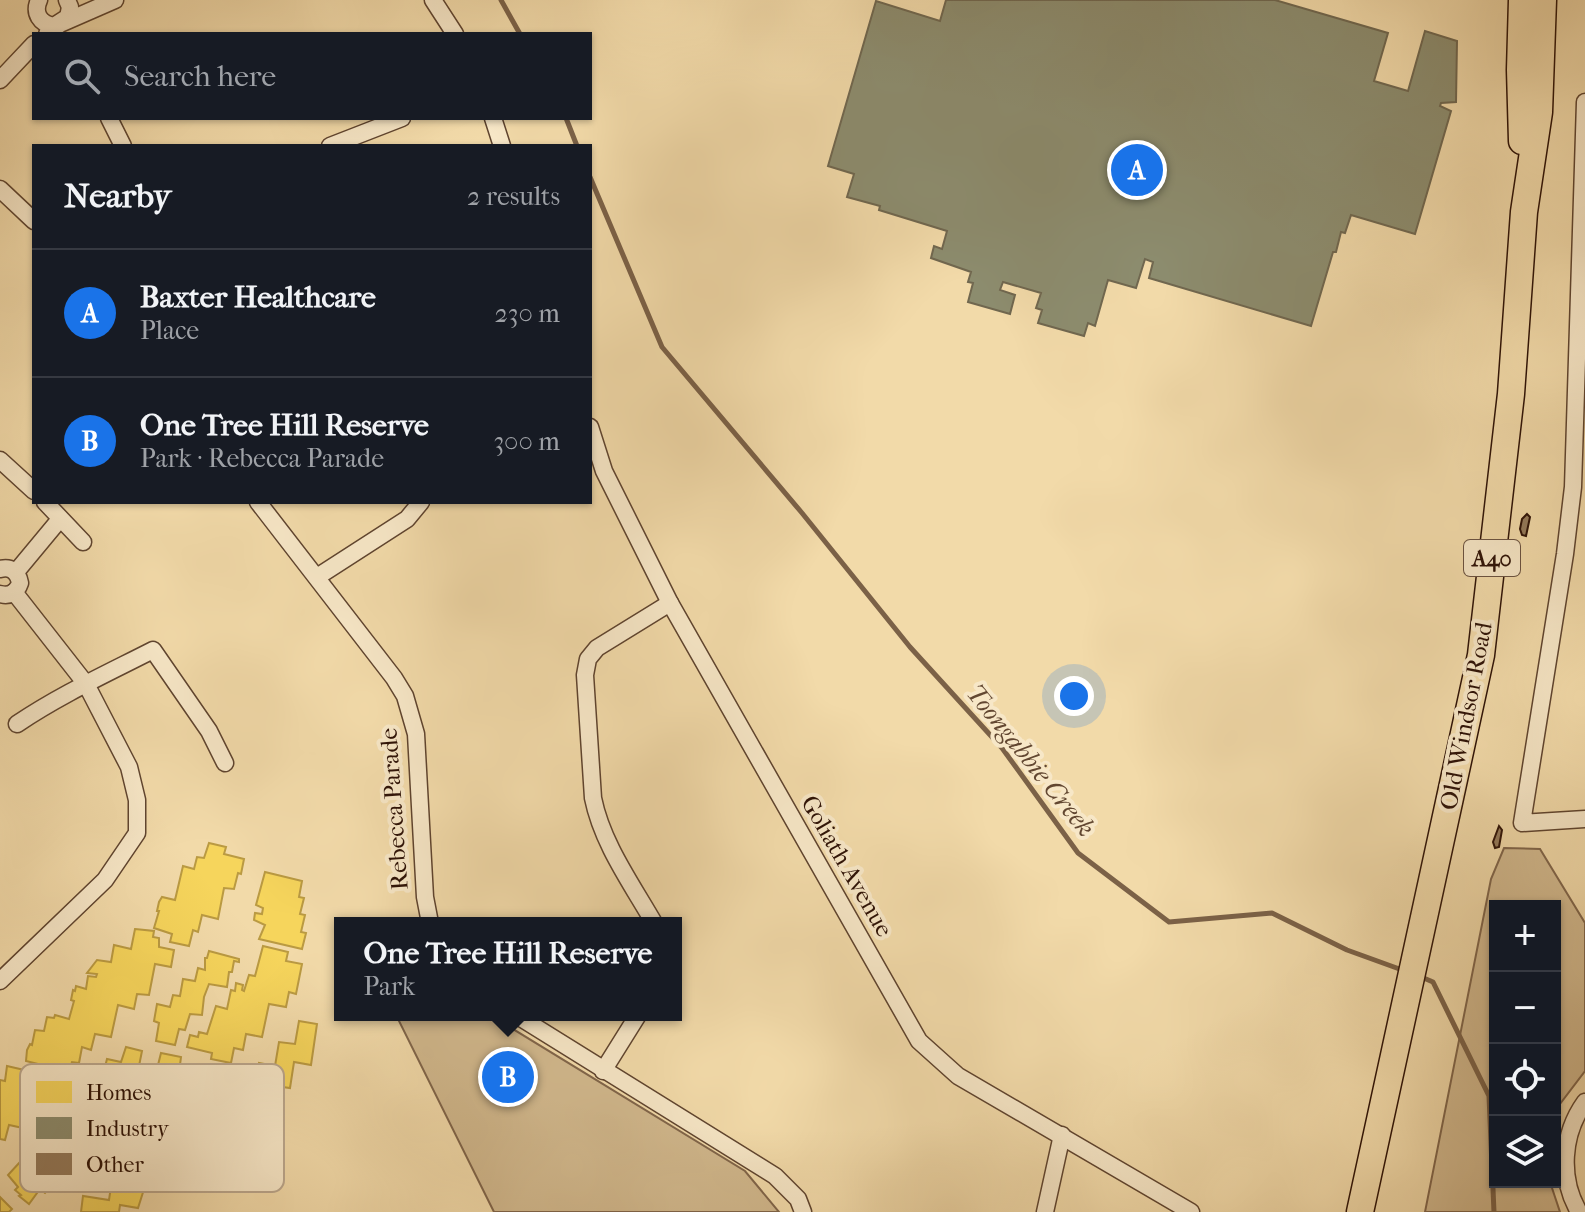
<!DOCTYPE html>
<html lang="en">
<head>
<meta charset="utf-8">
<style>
	body { margin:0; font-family:"IM FELL French Canon",serif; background:#20242c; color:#f1f3f6 }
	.controls { position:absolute; right:24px; bottom:24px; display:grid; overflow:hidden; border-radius:0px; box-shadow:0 2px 6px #0004 }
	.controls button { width:72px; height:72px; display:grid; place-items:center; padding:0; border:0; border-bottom:2px solid #363941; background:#171b24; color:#f1f3f6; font:40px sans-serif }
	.you { position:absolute; left:1074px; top:696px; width:28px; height:28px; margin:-20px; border:6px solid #fff; border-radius:50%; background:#1a73e8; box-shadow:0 0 0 12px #1a73e833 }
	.badge { display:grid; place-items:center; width:52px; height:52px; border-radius:50%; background:#1a73e8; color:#fff; font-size:26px; font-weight:700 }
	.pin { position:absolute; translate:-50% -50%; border:4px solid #fff; box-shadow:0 2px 8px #0006 }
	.popup { position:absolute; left:334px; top:917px; width:348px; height:104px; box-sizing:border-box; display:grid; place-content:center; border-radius:0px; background:#171b24; filter:drop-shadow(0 2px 6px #0005); font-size:26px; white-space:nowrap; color:#9ea1a6 }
	.popup b { font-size:30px; color:#f1f3f6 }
	.popup::after { content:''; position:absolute; left:50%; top:100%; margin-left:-16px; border:16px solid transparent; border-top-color:#171b24 }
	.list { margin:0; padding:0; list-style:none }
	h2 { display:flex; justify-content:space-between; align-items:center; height:104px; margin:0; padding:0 32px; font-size:34px }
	h2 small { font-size:26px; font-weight:400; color:#9ea1a6 }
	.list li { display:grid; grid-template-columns:52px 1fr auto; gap:24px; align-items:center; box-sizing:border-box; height:128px; padding:0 32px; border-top:2px solid #363941 }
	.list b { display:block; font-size:30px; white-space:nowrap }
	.list p { margin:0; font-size:26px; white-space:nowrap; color:#9ea1a6 }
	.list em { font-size:26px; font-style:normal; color:#9ea1a6 }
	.icon { flex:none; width:44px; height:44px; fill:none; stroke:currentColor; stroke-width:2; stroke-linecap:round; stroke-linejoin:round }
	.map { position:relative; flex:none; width:1585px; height:1212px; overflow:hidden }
	.search { position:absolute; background:#171b24; box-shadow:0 2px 6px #0004; left:32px; top:32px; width:560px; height:88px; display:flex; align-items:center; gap:20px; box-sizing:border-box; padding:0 28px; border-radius:0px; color:#9ea1a6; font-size:30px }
	.panel { position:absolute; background:#171b24; box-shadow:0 2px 6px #0004; left:32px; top:144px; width:560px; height:360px; border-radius:0px }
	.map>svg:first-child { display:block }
	.green { fill:#d1b88d; stroke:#80654a; stroke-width:2 }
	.homes { fill:#f6d55c; stroke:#ba9a42; stroke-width:2 }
	.industry { fill:#8c8c6e; stroke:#70674f; stroke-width:2 }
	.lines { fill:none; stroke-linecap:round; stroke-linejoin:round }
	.stream { stroke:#7b6147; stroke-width:5 }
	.building { fill:#947a5b; stroke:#2e1206; stroke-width:2 }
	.minor-casing { stroke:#5f442f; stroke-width:19 }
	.trunk-casing { stroke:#2e1206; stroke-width:29 }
	.minor { stroke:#f7e7c7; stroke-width:16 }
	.trunk { stroke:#f2daa9; stroke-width:26 }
	.labels { text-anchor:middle; stroke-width:8; stroke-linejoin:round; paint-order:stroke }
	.shield { fill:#f7e7c7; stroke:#6a5240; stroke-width:2 }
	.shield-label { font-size:22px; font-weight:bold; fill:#2e1206 }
	.street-label { font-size:24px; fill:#2e1206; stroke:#f7e7c7 }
	.water-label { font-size:26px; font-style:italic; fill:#624731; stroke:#f7e7c7 }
	.key { fill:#f7e7c7; stroke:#bba78d; stroke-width:2 }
	.key-label { font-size:22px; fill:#2e1206 }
</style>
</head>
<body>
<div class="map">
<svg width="1585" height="1212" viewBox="0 0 1585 1212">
	<rect width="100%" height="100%" fill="#f2daa9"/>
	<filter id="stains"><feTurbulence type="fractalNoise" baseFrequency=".0025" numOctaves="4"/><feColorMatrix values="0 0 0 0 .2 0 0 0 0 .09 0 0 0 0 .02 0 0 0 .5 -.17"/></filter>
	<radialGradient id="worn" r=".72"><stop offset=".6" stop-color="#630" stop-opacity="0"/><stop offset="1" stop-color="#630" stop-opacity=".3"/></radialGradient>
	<g class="green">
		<path d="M1504 848 1540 849 1585 923V1071L1560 1104 1555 1116V906H1495V1182H1550L1560 1212H1425L1491 879Z"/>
		<path d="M412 1015H490L745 1171 779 1212H494L398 1019Z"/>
	</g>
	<g class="homes">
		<path d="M209 843 226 847 224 854 244 859 241 874 238 873 234 889 224 888 218 919 202 915 198 932 193 930 189 946 170 942 172 934 154 928 159 911H157L159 902 162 897 175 900 183 866 194 869 197 857 204 858Z"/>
		<path d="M265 872 302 881 299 897 304 898 300 914 305 915 301 932 306 933 302 949 259 939 265 925 254 920 255 913 262 914 263 908 256 905Z"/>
		<path d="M135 929 154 931 153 937 159 938V947L174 950 171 967 155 964 149 995 137 994 134 1009 118 1005 111 1037 95 1034 91 1050 82 1047 79 1063 72 1062 67 1078 41 1072 42 1065 26 1061 27 1050 30 1044 32 1045 35 1030 44 1031 47 1017 54 1018 55 1015 69 1019 74 1001 71 1000 73 990 75 991 76 986 86 989 88 976 96 977 97 974 87 973 97 960 111 962 114 945 131 949Z"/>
		<path d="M263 946 288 952 286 961 302 964 296 994 289 992 286 1007 269 1004 262 1037 246 1034 243 1050 234 1048 231 1063 211 1059 212 1053 187 1047 190 1035 198 1037 199 1032 207 1034 216 1006 227 1009 231 990 235 991 236 983 243 985 242 990 244 991 249 975 255 976Z"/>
		<path d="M209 951 239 959V962L234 961 232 972H229L227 987 209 984 204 997 202 1015 190 1014 185 1030 179 1029 175 1045 156 1041 159 1023 154 1021 157 1004 170 1007 173 995 180 996 183 979 195 981 198 968 205 970V958H207Z"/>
		<path d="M299 1021 317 1024 311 1065 294 1062 290 1088 276 1086 274 1095 266 1093 263 1109 247 1106 242 1122 233 1119 232 1123H229L227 1138 208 1135 214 1095 229 1098 232 1078 253 1081 251 1089 255 1090 259 1063 275 1066 279 1042 295 1044Z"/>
		<path d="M126 1047 142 1051 139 1066 135 1070 134 1080 132 1082 115 1078 111 1093 108 1092 105 1107 100 1106 96 1123H92L89 1137 94 1139 92 1145 108 1149 104 1168 83 1163 84 1156 60 1149V1140L63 1133 59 1125 67 1100 72 1101 75 1086 91 1089 94 1073 103 1075 107 1059 121 1062Z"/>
		<path d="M161 1053 181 1057 180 1065 203 1070 199 1088 192 1086 188 1102 166 1097 156 1127 145 1125 142 1141 117 1136 116 1143 124 1145 120 1165 106 1162 107 1142 101 1140 100 1132 103 1125 106 1126 111 1109 116 1110 119 1102 124 1080 145 1082 143 1090 162 1094 163 1089 147 1085 146 1082 149 1068 157 1069Z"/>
		<path d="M7 1066 33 1072 31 1079 47 1083 43 1099 30 1096 23 1128 9 1125 5 1140 0 1139V1080L5 1081Z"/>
		<path d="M187 1117 204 1119 198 1154 183 1152 182 1161 174 1159 172 1175 155 1172 153 1187 145 1186 138 1208 120 1205 119 1212H81L83 1196 109 1200 112 1180 130 1183 131 1179 137 1180 140 1160 157 1163V1158L166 1159 170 1139 183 1141Z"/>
		<path d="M40 1153 62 1175 45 1193 40 1189 29 1204 19 1196 21 1195 15 1190 18 1187 8 1175 20 1162 26 1168Z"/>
		<path d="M0 1197 12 1209 9 1212H0Z"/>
	</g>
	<path class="industry" d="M946 0H1275L1388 33 1374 81 1408 91 1425 31 1457 41 1456 102 1441 103 1440 106 1451 111 1415 234 1351 215 1345 233 1341 232 1336 252H1333L1311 326 1149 278 1153 262 1145 259 1136 288 1108 280 1095 326 1088 323 1084 336 1038 323 1042 310 1036 308 1041 293 1003 282 1000 290 1015 295 1010 314 968 302 973 283 968 282 971 272 931 258 934 246 942 249 947 231 879 210 880 206 847 197 854 174 828 166 876 1 940 21Z"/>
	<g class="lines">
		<g class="stream">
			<path d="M501 0 520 34"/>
			<path d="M566 118 577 146"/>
			<path d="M590 177 662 347 802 513 910 647 1002 748 1078 853 1169 922 1272 913 1347 950 1405 971"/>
			<path d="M1419 976 1433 982 1489 1096 1494 1212"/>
		</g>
	</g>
	<g class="building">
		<path d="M1527 514 1530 517 1526 536 1522 535 1520 529 1522 519Z"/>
		<path d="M1499 826 1502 830 1499 847 1495 848 1493 842Z"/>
	</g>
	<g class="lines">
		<g class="minor-casing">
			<g id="minor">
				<path d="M39 0C33 13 40 24 54 26L68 17 70 7 67 0"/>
				<path d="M433 0 455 34"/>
				<path d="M47 34 60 24 115 0"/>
				<path d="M0 80 34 44"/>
				<path d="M1585 102 1573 487 1565 554 1522 823 1585 819"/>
				<path d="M109 118 123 146"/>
				<path d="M493 118 502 146"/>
				<path d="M330 146 402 118"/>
				<path d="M0 189 34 221"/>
				<path d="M590 427 604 471 670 603 919 1041 958 1076 1191 1212"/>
				<path d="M0 460 34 491"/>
				<path d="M45 502 83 542"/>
				<path d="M258 502 394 678 405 696 416 734 425 897 430 923"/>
				<path d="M0 569C11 566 18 572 20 583 17 592 10 597 0 594"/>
				<path d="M16 572 60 519"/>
				<path d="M317 577 407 519 421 502"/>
				<path d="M17 724C60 695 106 674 153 650L209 731 225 763"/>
				<path d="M654 923C631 883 602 843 593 798L585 675 588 659 597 648 670 603"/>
				<path d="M0 981 105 880 137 833V800L129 767 86 684 14 592"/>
				<path d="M516 1015 775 1176 798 1199 803 1212"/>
				<path d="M603 1071 638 1015"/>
				<path d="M1045 1212 1062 1135"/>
				<path d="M1579 1212C1559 1178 1562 1134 1585 1102"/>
			</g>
		</g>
		<g class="trunk-casing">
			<g id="trunk">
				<path d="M1522 0 1520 70 1522 141"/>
				<path d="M1360 1212 1481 655 1511 394 1524 212 1539 112 1543 0"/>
			</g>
		</g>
		<use href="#minor" class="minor"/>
		<use href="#trunk" class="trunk"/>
	</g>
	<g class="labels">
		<rect class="shield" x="1464" y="540" width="56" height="36" rx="6"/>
		<g class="shield-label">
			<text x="1492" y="566">A40</text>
		</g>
		<g class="street-label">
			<text transform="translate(1466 716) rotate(-79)" y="8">Old Windsor Road</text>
			<text transform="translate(394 809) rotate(-94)" y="8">Rebecca Parade</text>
			<text transform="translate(847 866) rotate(60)" y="8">Goliath Avenue</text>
		</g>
		<g class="water-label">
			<text transform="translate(1031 760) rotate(51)" y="9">Toongabbie Creek</text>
		</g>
	</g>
	<rect x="20" y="1064" width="264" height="128" rx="12" class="key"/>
	<rect x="36" y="1081" width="36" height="22" fill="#f6d55c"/>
	<rect x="36" y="1117" width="36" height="22" fill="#8c8c6e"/>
	<rect x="36" y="1153" width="36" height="22" fill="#947a5b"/>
	<g class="key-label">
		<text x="86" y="1100">Homes</text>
		<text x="86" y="1136">Industry</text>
		<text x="86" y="1172">Other</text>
	</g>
	<rect width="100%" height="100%" filter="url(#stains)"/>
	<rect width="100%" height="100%" fill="url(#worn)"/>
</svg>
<div class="controls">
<button>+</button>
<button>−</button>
<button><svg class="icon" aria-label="locate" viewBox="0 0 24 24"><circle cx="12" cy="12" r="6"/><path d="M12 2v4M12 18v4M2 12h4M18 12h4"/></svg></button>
<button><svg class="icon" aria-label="layers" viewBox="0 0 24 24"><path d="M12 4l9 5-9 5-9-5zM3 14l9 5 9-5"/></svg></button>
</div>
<div class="you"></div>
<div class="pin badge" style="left:1137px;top:170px">A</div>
<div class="pin badge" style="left:508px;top:1077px">B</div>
<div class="popup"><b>One Tree Hill Reserve</b>Park</div>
<div class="search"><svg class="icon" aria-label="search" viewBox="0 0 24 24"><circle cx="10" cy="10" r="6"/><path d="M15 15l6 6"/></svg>Search here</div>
<section class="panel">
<h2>Nearby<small>2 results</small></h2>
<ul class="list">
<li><span class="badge">A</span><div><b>Baxter Healthcare</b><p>Place</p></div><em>230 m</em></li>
<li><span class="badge">B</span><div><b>One Tree Hill Reserve</b><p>Park · Rebecca Parade</p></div><em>300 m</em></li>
</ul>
</section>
</div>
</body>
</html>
